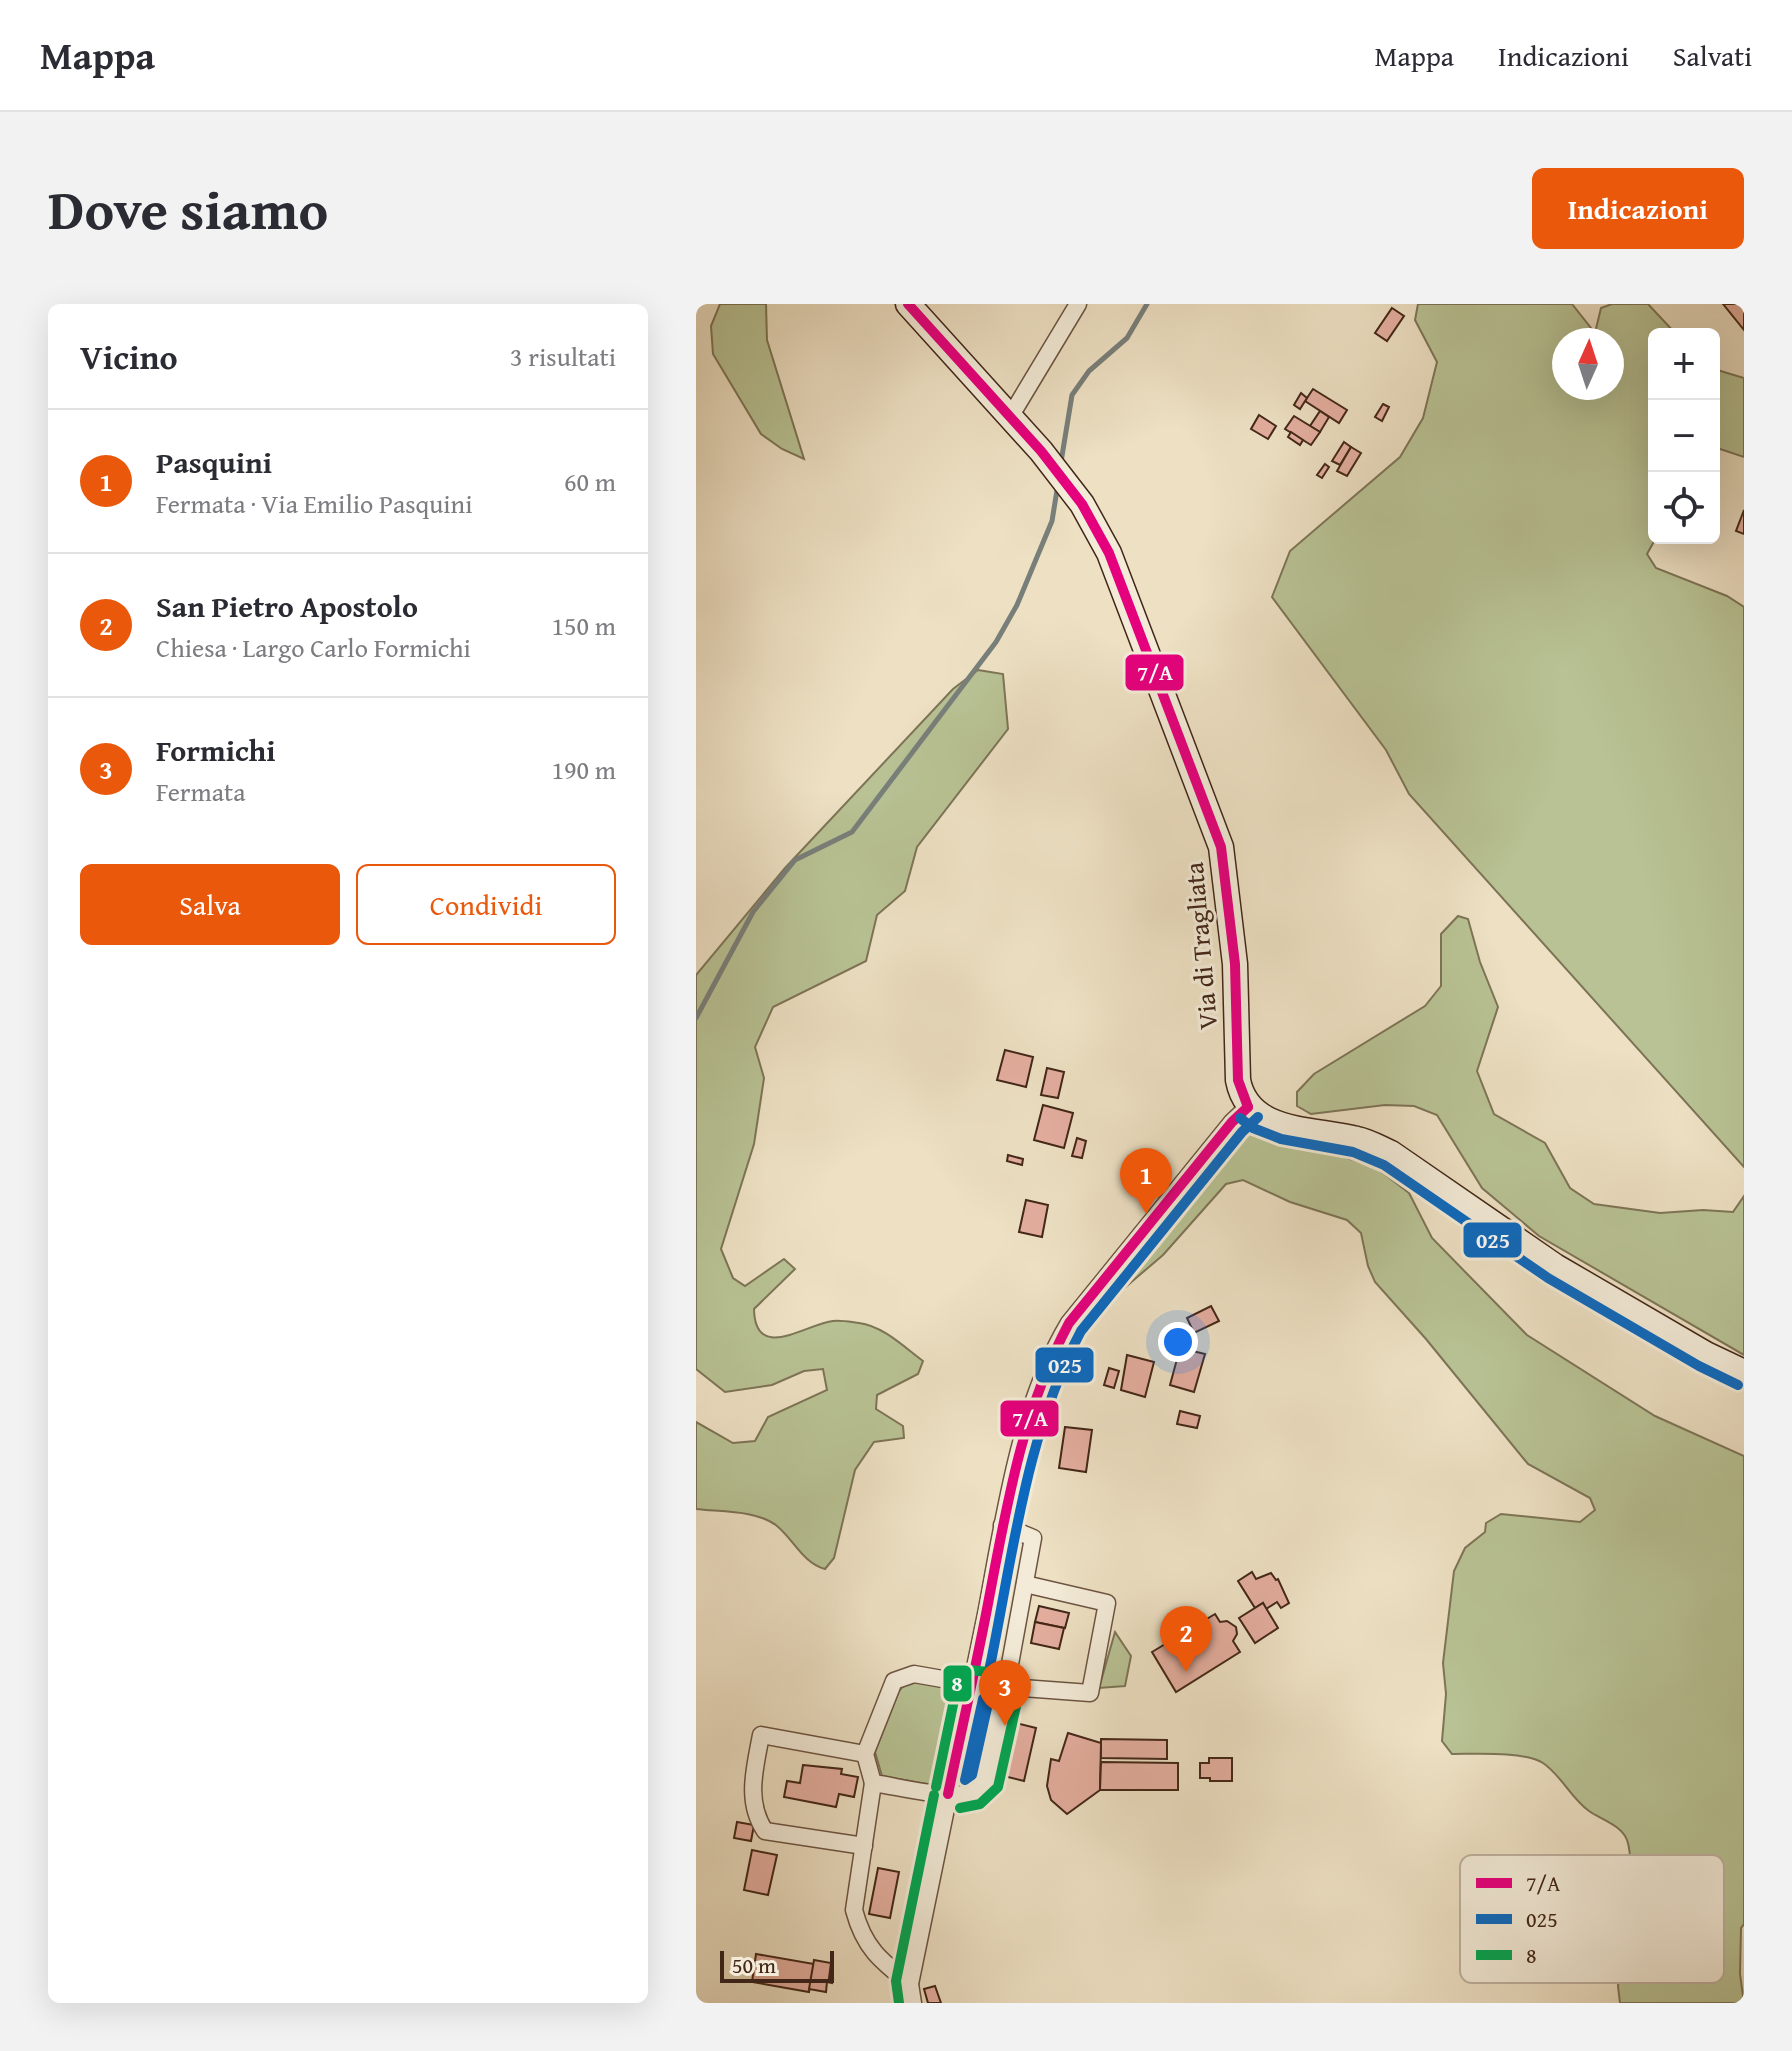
<!DOCTYPE html>
<html lang="it">
<head>
<meta charset="utf-8">
<style>
	body { margin:0; font-family:"Gentium Book Plus",serif; background:#f2f2f3; color:#2b2b33 }
	.controls { position:absolute; right:24px; top:24px; display:grid; overflow:hidden; border-radius:12px; box-shadow:0 8px 32px #0002 }
	.controls button { width:72px; height:72px; display:grid; place-items:center; padding:0; border:0; border-bottom:2px solid #e1e1e2; background:#fff; color:#2b2b33; font:40px sans-serif }
	.compass { position:absolute; left:856px; top:24px; width:72px; height:72px; border-radius:50%; background:#fff; box-shadow:0 8px 32px #0002; rotate:3deg }
	.scale { position:absolute; left:24px; bottom:20px; width:114px; box-sizing:border-box; padding-left:8px; border:4px solid #422617; border-top:0; font-size:22px; line-height:28px; white-space:nowrap; color:#422617; -webkit-text-stroke:6px #f3ebd8; paint-order:stroke }
	.you { position:absolute; left:482px; top:1038px; width:28px; height:28px; margin:-20px; border:6px solid #fff; border-radius:50%; background:#1a73e8; box-shadow:0 0 0 12px #1a73e833 }
	.badge { display:grid; place-items:center; width:52px; height:52px; border-radius:50%; background:#ea580c; color:#fff; font-size:26px; font-weight:700 }
	.pin { position:absolute; translate:-50% -66px; filter:drop-shadow(0 2px 4px #0008) }
	.pin::after { content:''; position:absolute; top:42px; width:28px; height:24px; background:inherit; clip-path:polygon(0 0,100% 0,50% 100%) }
	.list { margin:0; padding:0; list-style:none }
	h2 { display:flex; justify-content:space-between; align-items:center; height:104px; margin:0; padding:0 32px; font-size:34px }
	h2 small { font-size:26px; font-weight:400; color:#7c7c81 }
	.list li { display:grid; grid-template-columns:52px 1fr auto; gap:24px; align-items:center; box-sizing:border-box; height:144px; padding:0 32px; border-top:2px solid #e1e1e2 }
	.list b { display:block; font-size:30px; white-space:nowrap }
	.list p { margin:0; font-size:26px; white-space:nowrap; color:#7c7c81 }
	.list em { font-size:26px; font-style:normal; color:#7c7c81 }
	.actions { display:flex; gap:16px; padding:24px 32px }
	.actions a { flex:1; padding:18px 0; border:2px solid #ea580c; border-radius:12px; text-align:center; font-size:28px; color:#ea580c }
	.actions .main { background:#ea580c; color:#fff }
	.icon { flex:none; width:44px; height:44px; fill:none; stroke:currentColor; stroke-width:2; stroke-linecap:round; stroke-linejoin:round }
	.map { position:relative; flex:none; width:1048px; height:1699px; overflow:hidden; border-radius:12px }
	header { display:flex; align-items:center; gap:48px; box-sizing:border-box; height:112px; padding:0 40px; background:#fff; border-bottom:2px solid #e1e1e2 }
	header strong { font-size:38px }
	nav { display:flex; gap:44px; margin-inline-start:auto; font-size:28px }
	.intro { display:flex; align-items:center; justify-content:space-between; box-sizing:border-box; height:192px; padding:0 48px }
	h1 { margin:0; font-size:56px }
	.button { padding:20px 36px; border-radius:12px; background:#ea580c; color:#fff; font-size:28px; font-weight:700 }
	main { display:flex; gap:48px; padding:0 48px }
	aside { flex:1; background:#fff; border-radius:12px; box-shadow:0 8px 32px #0002 }
	.map>svg:first-child { display:block }
	.green { fill:#b8c294; stroke:#7d7456; stroke-width:2; fill-rule:evenodd }
	.lines { fill:none; stroke-linecap:round; stroke-linejoin:round }
	.stream { stroke:#787f7a; stroke-width:5 }
	.building { fill:#e4ae9f; stroke:#422617; stroke-width:2 }
	.street-casing { stroke:#6d5442; stroke-width:19 }
	.secondary-casing { stroke:#422617; stroke-width:27 }
	.street { stroke:#f3ebd8; stroke-width:16 }
	.secondary { stroke:#f3ebd8; stroke-width:24 }
	.bus-1-casing { stroke:#f3ebd8; stroke-width:16 }
	.bus-2-casing { stroke:#f3ebd8; stroke-width:16 }
	.bus-3-casing { stroke:#f3ebd8; stroke-width:16 }
	.bus-1 { stroke:#e5007d; stroke-width:10 }
	.bus-2 { stroke:#0c69bf; stroke-width:10 }
	.bus-3 { stroke:#00a651; stroke-width:10 }
	.labels { text-anchor:middle; stroke-width:6; stroke-linejoin:round; paint-order:stroke }
	.street-label { font-size:26px; fill:#422617; stroke:#f3ebd8 }
	.key { fill:#f3ebd8; stroke:#beb09e; stroke-width:2 }
	.key-label { font-size:22px; fill:#422617 }
	.line-badge { stroke:#f3ebd8; stroke-width:3 }
	.badge-label { font-size:22px; text-anchor:middle; font-weight:bold; fill:#fff }
</style>
</head>
<body>
<header>
<strong>Mappa</strong>
<nav><a>Mappa</a><a>Indicazioni</a><a>Salvati</a></nav>
</header>
<div class="intro"><h1>Dove siamo</h1><a class="button">Indicazioni</a></div>
<main>
<aside>
<h2>Vicino<small>3 risultati</small></h2>
<ul class="list">
<li><span class="badge">1</span><div><b>Pasquini</b><p>Fermata · Via Emilio Pasquini</p></div><em>60 m</em></li>
<li><span class="badge">2</span><div><b>San Pietro Apostolo</b><p>Chiesa · Largo Carlo Formichi</p></div><em>150 m</em></li>
<li><span class="badge">3</span><div><b>Formichi</b><p>Fermata</p></div><em>190 m</em></li>
</ul>
<div class="actions"><a class="main">Salva</a><a>Condividi</a></div>
</aside>
<div class="map">
<svg width="1048" height="1699" viewBox="0 0 1048 1699">
	<rect width="100%" height="100%" fill="#ede0c3"/>
	<filter id="stains"><feTurbulence type="fractalNoise" baseFrequency=".0025" numOctaves="4"/><feColorMatrix values="0 0 0 0 .2 0 0 0 0 .09 0 0 0 0 .02 0 0 0 .5 -.17"/></filter>
	<radialGradient id="worn" r=".72"><stop offset=".6" stop-color="#630" stop-opacity="0"/><stop offset="1" stop-color="#630" stop-opacity=".3"/></radialGradient>
	<g class="green">
		<path d="M24 0H70L71 36 108 155 86 145 65 130 17 50 15 22Z"/>
		<path d="M722 0H876L899 29 905 4 916 0H952L980 30H958V234H960L951 250 960 264 1031 292 1048 303V863L713 490 690 446 576 293 594 247 704 153 727 114 741 58 719 16ZM916 36V84H868V36Z"/>
		<path d="M1018 65 1048 74V153L1018 143Z"/>
		<path d="M282 366 307 370 312 425 221 543 209 587 181 611 170 657 77 703 59 743 68 774 58 840 25 945 37 974 49 982 88 955 99 965 58 1005C59 1059 110 1020 137 1017 145 1016 155 1018 163 1019 187 1022 208 1043 227 1057L222 1070 181 1091 180 1105 207 1122 208 1134 178 1138 159 1166 138 1254 129 1265C107 1259 98 1236 81 1222 61 1206 25 1208 0 1205V1118L37 1139 59 1137 72 1113 131 1086 127 1065 108 1067 76 1081 29 1088 0 1065V671L89 564 257 385Z"/>
		<path d="M762 612 772 615 784 658 802 703 781 767 798 810 849 839 874 884 898 900 964 909 1007 906 1037 908 1048 892V1051L843 932 786 884 741 811 718 802 689 801 615 810 601 802V788L618 770 729 702 745 682V630Z"/>
		<path d="M558 824 605 837 682 865 713 889 736 934 831 1031 959 1112 1048 1152V1620L1045 1624 1044 1670 1048 1699H924L922 1682C926 1651 941 1562 931 1536 925 1521 906 1516 893 1507 875 1494 865 1471 847 1459 828 1447 779 1450 756 1450L746 1437 750 1390 747 1359 758 1267 769 1244 789 1228 790 1219 805 1210 884 1218 899 1206 894 1194 832 1160 730 1035 679 978 672 962 665 929 651 916 594 898 547 876 530 880 467 951 419 992 385 1035 379 1031 525 852 536 835Z"/>
		<path d="M419 1328 435 1352 429 1382 403 1384Z"/>
		<path d="M224 1377 259 1382 241 1482 186 1472 179 1448 203 1387 208 1381Z"/>
	</g>
	<g class="lines">
		<g class="stream">
			<path d="M365 158 376 91 393 67 431 34 451 0"/>
			<path d="M0 714 57 608 99 556 156 528 300 338 321 301 356 217 362 180"/>
		</g>
	</g>
	<g class="building">
		<path d="M1027 0H1048V26Z"/>
		<path d="M696 4 708 12 691 37 679 29Z"/>
		<path d="M617 85 651 106 643 119 609 97Z"/>
		<path d="M605 89 611 94 604 105 598 101Z"/>
		<path d="M687 100 693 103 686 117 679 113Z"/>
		<path d="M624 107 633 113 624 128 614 122Z"/>
		<path d="M563 111 580 122 572 135 555 125Z"/>
		<path d="M598 112 624 128 615 141 589 125Z"/>
		<path d="M595 128 607 136 604 141 592 133Z"/>
		<path d="M648 138 655 143 644 161 636 157Z"/>
		<path d="M655 143 665 149 651 172 641 167Z"/>
		<path d="M629 160 633 163 626 174 621 171Z"/>
		<path d="M1048 206V230L1040 227Z"/>
		<path d="M309 746 337 753 330 783 301 776Z"/>
		<path d="M351 764 368 768 362 794 345 791Z"/>
		<path d="M347 801 377 809 368 844 338 836Z"/>
		<path d="M381 834 390 837 386 854 376 852Z"/>
		<path d="M312 851 327 855 326 861 311 857Z"/>
		<path d="M330 896 352 901 346 933 323 928Z"/>
		<path d="M515 1002 523 1017 498 1029 491 1014Z"/>
		<path d="M484 1044 509 1050 498 1088 474 1081Z"/>
		<path d="M431 1051 458 1058 449 1093 425 1086Z"/>
		<path d="M413 1064 423 1067 418 1084 408 1081Z"/>
		<path d="M484 1107 504 1112 501 1124 481 1120Z"/>
		<path d="M369 1123 396 1126 390 1168 363 1164Z"/>
		<path d="M556 1268 560 1275 575 1269 580 1276 582 1275 593 1299 585 1304 581 1298 570 1305 567 1299 559 1304 542 1277Z"/>
		<path d="M567 1299 582 1324 559 1339 543 1314Z"/>
		<path d="M343 1302 373 1309 369 1324 339 1318Z"/>
		<path d="M519 1310 524 1318 531 1317 540 1323 541 1330 537 1337 544 1348 480 1388 456 1348Z"/>
		<path d="M339 1318 368 1324 363 1345 335 1339Z"/>
		<path d="M316 1418 340 1424 328 1477 304 1471Z"/>
		<path d="M372 1429 405 1439 404 1486 371 1510 355 1496 351 1482 355 1455 363 1457Z"/>
		<path d="M405 1435 471 1436V1455L405 1454Z"/>
		<path d="M513 1454H536V1477H514V1474H504V1459H513Z"/>
		<path d="M405 1458 482 1459V1486H404Z"/>
		<path d="M107 1461 146 1465 145 1470 162 1473 158 1493 143 1490 140 1503 88 1493 91 1477 104 1479Z"/>
		<path d="M41 1518 58 1521 55 1537 38 1534Z"/>
		<path d="M56 1546 81 1551 72 1591 48 1586Z"/>
		<path d="M182 1564 203 1568 194 1614 173 1610Z"/>
		<path d="M60 1650 118 1660 113 1688 56 1678Z"/>
		<path d="M118 1656 135 1659 133 1674H136V1679L131 1678 130 1688 113 1685Z"/>
		<path d="M239 1682 245 1699H232L228 1685Z"/>
	</g>
	<g class="lines">
		<g class="street-casing">
			<g id="street">
				<path d="M314 113 382 0"/>
				<path d="M177 1479 169 1450 198 1377 218 1370 275 1380 394 1389 411 1299 329 1280"/>
				<path d="M168 1542 69 1527C49 1497 59 1464 65 1431L169 1450"/>
				<path d="M214 1680C185 1657 168 1644 158 1606L177 1479C205 1483 247 1495 275 1489 282 1488 285 1483 289 1477L310 1382 337 1234 306 1221"/>
				<path d="M217 1699 214 1680C239 1557 265 1434 290 1310 308 1216 323 1102 373 1019L536 818 552 803"/>
			</g>
		</g>
		<g class="secondary-casing">
			<path id="secondary" d="M212 0 345 147 386 200 413 249 525 543 539 660 542 776C552 830 617 824 661 835 672 837 684 844 695 849L859 962 1010 1050 1048 1068"/>
		</g>
		<use href="#street" class="street"/>
		<use href="#secondary" class="secondary"/>
		<g class="bus-1-casing">
			<g id="bus-1">
				<path d="M212 0 345 147 386 200 413 249 525 543 539 660 542 776 552 803"/>
				<path d="M252 1490C265 1428 279 1367 291 1305 310 1206 325 1109 373 1019L536 818 552 803"/>
			</g>
		</g>
		<g class="bus-2-casing">
			<g id="bus-2">
				<path d="M544 814 557 824 585 835 657 848 688 861 852 974 1003 1062 1042 1081"/>
				<path d="M293 1367C317 1252 329 1132 385 1027L546 828 562 813"/>
				<path d="M287 1395H293L276 1471 269 1476Z"/>
			</g>
		</g>
		<g class="bus-3-casing">
			<g id="bus-3">
				<path d="M240 1483 263 1372 274 1366 318 1371 324 1384 302 1483 284 1500 264 1504"/>
				<path d="M203 1699 200 1677 238 1491"/>
			</g>
		</g>
		<use href="#bus-1" class="bus-1"/>
		<use href="#bus-2" class="bus-2"/>
		<use href="#bus-3" class="bus-3"/>
	</g>
	<g class="labels">
		<g class="street-label">
			<text transform="translate(505 642) rotate(-95)" y="9">Via di Tragliata</text>
		</g>
	</g>
	<rect x="764" y="1551" width="264" height="128" rx="12" class="key"/>
	<rect x="780" y="1574" width="36" height="10" fill="#e5007d"/>
	<rect x="780" y="1610" width="36" height="10" fill="#0c69bf"/>
	<rect x="780" y="1646" width="36" height="10" fill="#00a651"/>
	<g class="key-label">
		<text x="830" y="1587">7/A</text>
		<text x="830" y="1623">025</text>
		<text x="830" y="1659">8</text>
	</g>
	<g class="line-badge">
		<rect x="428" y="349" width="61" height="39" rx="8" fill="#e5007d"/>
		<rect x="766" y="917" width="61" height="38" rx="8" fill="#0c69bf"/>
		<rect x="338" y="1042" width="61" height="38" rx="8" fill="#0c69bf"/>
		<rect x="303" y="1095" width="61" height="39" rx="8" fill="#e5007d"/>
		<rect x="246" y="1360" width="31" height="39" rx="8" fill="#00a651"/>
	</g>
	<g class="badge-label">
		<text x="459" y="376">7/A</text>
		<text x="797" y="944">025</text>
		<text x="369" y="1069">025</text>
		<text x="334" y="1122">7/A</text>
		<text x="261" y="1387">8</text>
	</g>
	<rect width="100%" height="100%" filter="url(#stains)"/>
	<rect width="100%" height="100%" fill="url(#worn)"/>
</svg>
<div class="controls">
<button>+</button>
<button>−</button>
<button><svg class="icon" aria-label="locate" viewBox="0 0 24 24"><circle cx="12" cy="12" r="6"/><path d="M12 2v4M12 18v4M2 12h4M18 12h4"/></svg></button>
</div>
<svg class="compass" viewBox="-18 -18 36 36"><path d="M0-13l5 13h-10z" fill="#e53935"/><path d="M0 13l5-13h-10z" fill="#7c7c81"/></svg>
<div class="scale">50 m</div>
<div class="you"></div>
<div class="pin badge" style="left:450px;top:910px">1</div>
<div class="pin badge" style="left:490px;top:1368px">2</div>
<div class="pin badge" style="left:309px;top:1422px">3</div>
</div>
</main>
</body>
</html>
